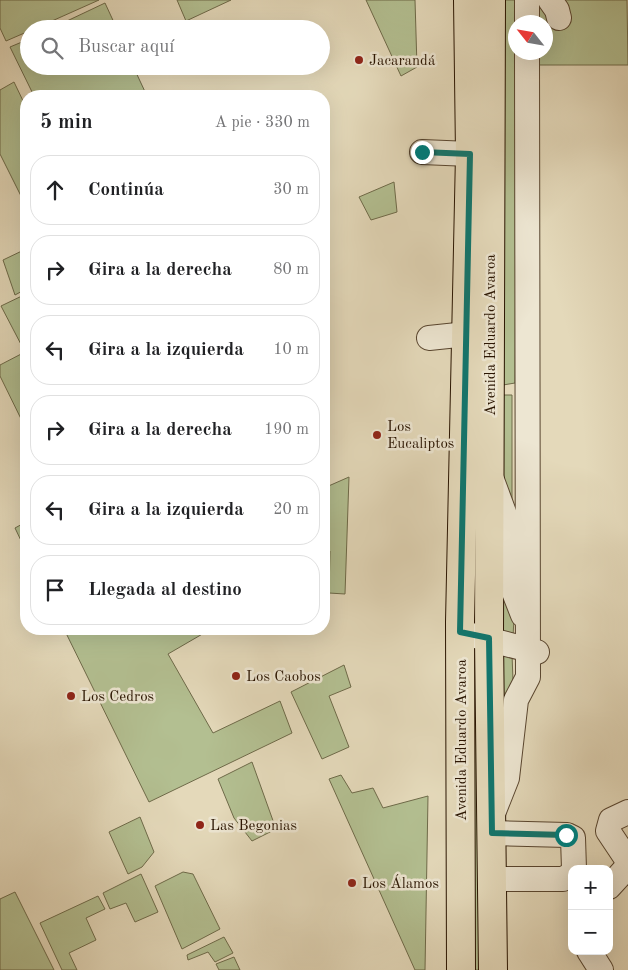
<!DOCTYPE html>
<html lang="es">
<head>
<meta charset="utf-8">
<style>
	body { margin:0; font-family:"Old Standard TT",serif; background:#f6f6f6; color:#202124 }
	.controls { position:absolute; right:15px; bottom:15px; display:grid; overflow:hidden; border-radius:10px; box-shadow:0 5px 20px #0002 }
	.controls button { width:45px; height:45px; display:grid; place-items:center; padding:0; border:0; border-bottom:1px solid #e0e0e0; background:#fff; color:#202124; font:25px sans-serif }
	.compass { position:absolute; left:508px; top:15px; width:45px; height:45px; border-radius:50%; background:#fff; box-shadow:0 5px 20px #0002; rotate:301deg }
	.stop { position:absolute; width:15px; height:15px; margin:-11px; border:4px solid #0f766e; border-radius:50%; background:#fff }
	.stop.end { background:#0f766e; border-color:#fff; box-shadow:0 1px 5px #0008 }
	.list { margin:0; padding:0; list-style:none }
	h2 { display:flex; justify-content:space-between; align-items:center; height:65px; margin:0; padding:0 20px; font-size:21px }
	h2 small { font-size:16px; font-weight:400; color:#757577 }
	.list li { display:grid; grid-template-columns:32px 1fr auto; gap:15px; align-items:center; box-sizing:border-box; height:70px; margin:0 10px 10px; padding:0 10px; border:1px solid #e0e0e0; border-radius:20px }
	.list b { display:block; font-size:19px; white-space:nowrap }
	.list em { font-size:16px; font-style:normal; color:#757577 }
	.icon { flex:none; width:28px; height:28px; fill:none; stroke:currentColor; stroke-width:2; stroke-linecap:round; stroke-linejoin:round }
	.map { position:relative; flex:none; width:628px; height:970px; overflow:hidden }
	.search { position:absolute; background:#fff; box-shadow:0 5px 20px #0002; left:20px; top:20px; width:310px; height:55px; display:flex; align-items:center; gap:12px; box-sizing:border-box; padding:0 18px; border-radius:28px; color:#757577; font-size:19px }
	.panel { position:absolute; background:#fff; box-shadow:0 5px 20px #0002; left:20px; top:90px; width:310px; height:545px; border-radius:20px }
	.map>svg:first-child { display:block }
	.green { fill:#b3bf91; stroke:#6e6a49 }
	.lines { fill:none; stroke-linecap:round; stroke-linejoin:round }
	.minor-casing { stroke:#58452f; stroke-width:26 }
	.major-casing { stroke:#291401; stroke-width:30 }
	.minor { stroke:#ede6d2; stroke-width:24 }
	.major { stroke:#e4d9ba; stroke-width:28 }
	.route { stroke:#0f766e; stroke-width:6 }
	.poi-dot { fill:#8f2418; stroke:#ede6d2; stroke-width:2 }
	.labels { text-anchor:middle; stroke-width:5; stroke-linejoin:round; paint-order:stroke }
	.poi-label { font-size:15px; fill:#291401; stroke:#ede6d2; text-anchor:start }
	.street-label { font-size:15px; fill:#291401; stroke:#ede6d2 }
</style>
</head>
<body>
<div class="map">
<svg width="628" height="970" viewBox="0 0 628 970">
	<rect width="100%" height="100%" fill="#e4d9ba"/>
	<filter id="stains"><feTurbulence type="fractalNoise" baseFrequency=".004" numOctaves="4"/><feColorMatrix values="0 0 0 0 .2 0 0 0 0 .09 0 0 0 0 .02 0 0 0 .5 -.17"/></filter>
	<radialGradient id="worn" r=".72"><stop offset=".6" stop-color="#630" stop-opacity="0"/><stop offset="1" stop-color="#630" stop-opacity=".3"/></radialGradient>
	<g class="green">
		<path d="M0 0H99L34 29H29V31L6 41 0 28Z"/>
		<path d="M177 0H231L186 21Z"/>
		<path d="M366 0H415L417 67 401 76Z"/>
		<path d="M500 0H517L515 383 503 385Z"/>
		<path d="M540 0H627L628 65H535L536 53 546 52V22H538Z"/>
		<path d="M105 3 117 29H50Z"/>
		<path d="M29 39V66H133L147 96H34L10 47Z"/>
		<path d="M14 82 26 107V206L0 154V90Z"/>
		<path d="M394 182 397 212 371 220 359 197Z"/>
		<path d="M26 249V289L15 295 3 260Z"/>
		<path d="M26 294V429L0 376V365L25 352 1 306Z"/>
		<path d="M502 395H512V519L503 486Z"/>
		<path d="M349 477 345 594 329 593 330 551 324 552V488Z"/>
		<path d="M26 522V551L15 528Z"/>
		<path d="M499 527 514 619 513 636 498 632Z"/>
		<path d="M64 629H211L168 654 213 733 280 701 292 733 149 802Z"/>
		<path d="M498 650 512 654 513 681 502 776Z"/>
		<path d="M344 665 351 687 329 696 349 747 322 759 291 692Z"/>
		<path d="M483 724 480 970H469L473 725Z"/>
		<path d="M252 762 276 829 252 841 234 818 218 779Z"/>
		<path d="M341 775 352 793 373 788 383 808 428 796 425 970H415L329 779Z"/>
		<path d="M140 817 154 852 142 867 128 874 109 832Z"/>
		<path d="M183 872 193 874 220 929 182 949 155 886Z"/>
		<path d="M141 874 158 912 135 922 126 903 110 909 103 893Z"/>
		<path d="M15 892 54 970H0V899Z"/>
		<path d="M98 896 105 909 86 918 96 940 69 953 77 970H62L40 923Z"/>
		<path d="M224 937 233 953 215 962 208 952 188 960 187 955Z"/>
		<path d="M234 957 240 970H219L216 964Z"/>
	</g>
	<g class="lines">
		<g class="minor-casing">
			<g id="minor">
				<path d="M527 0V22"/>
				<path d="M550 0 557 10 559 18"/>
				<path d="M422 152 470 154"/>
				<path d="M429 338 467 334"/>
				<path d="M492 480 509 526 508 577 523 615"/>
				<path d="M460 632 537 652"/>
				<path d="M628 812 611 820 608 831 628 861"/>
				<path d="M492 816 507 778 516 700 528 677 527 52"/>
				<path d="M492 833 567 835 573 838 574 869"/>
				<path d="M493 879H563L572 874"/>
				<path d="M609 887 628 866"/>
				<path d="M589 951 601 970"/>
			</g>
		</g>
		<g class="major-casing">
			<g id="major">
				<path d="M491 0 489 639 493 970"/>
				<path d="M461 970 460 622 470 154 468 0"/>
			</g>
		</g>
		<use href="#minor" class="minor"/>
		<use href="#major" class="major"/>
	</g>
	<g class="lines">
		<path class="route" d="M422 152 470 154 460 632 489 638 492 833 566 835"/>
	</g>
	<g class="poi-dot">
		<circle cx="359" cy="60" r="5"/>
		<circle cx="377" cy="435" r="5"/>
		<circle cx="236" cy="676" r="5"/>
		<circle cx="71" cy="696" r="5"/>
		<circle cx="200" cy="825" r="5"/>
		<circle cx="352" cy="883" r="5"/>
	</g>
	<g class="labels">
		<g class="poi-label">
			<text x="369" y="65">Jacarandá</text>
			<text x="387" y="431">Los<tspan x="387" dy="17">Eucaliptos</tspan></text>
			<text x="246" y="681">Los Caobos</text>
			<text x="81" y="701">Los Cedros</text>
			<text x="210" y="830">Las Begonias</text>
			<text x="362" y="888">Los Álamos</text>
		</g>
		<g class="street-label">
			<text transform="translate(490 335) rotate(-90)" y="5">Avenida Eduardo Avaroa</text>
			<text transform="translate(461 740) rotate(-90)" y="5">Avenida Eduardo Avaroa</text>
		</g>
	</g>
	<rect width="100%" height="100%" filter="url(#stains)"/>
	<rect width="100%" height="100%" fill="url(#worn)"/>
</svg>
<div class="controls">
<button>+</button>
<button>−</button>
</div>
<svg class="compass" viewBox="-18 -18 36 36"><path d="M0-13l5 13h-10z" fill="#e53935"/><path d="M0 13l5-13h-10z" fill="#757577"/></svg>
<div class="stop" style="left:566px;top:835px"></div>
<div class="stop end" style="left:422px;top:152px"></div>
<div class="search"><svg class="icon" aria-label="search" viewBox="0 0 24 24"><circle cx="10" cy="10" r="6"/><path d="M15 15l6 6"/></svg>Buscar aquí</div>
<section class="panel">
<h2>5 min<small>A pie · 330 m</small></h2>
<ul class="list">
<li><svg class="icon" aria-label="ahead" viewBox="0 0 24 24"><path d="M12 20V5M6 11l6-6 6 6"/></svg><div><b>Continúa</b></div><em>30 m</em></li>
<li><svg class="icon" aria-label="right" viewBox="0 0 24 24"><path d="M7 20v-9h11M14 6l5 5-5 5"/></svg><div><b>Gira a la derecha</b></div><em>80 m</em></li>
<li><svg class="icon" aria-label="left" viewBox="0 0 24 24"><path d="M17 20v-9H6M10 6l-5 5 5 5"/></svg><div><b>Gira a la izquierda</b></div><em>10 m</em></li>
<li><svg class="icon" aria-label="right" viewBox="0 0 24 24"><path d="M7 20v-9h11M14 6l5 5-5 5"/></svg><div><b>Gira a la derecha</b></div><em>190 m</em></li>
<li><svg class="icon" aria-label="left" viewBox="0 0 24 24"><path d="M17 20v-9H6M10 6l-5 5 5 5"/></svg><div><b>Gira a la izquierda</b></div><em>20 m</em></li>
<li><svg class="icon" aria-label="arrive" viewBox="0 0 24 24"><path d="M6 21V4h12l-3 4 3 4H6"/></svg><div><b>Llegada al destino</b></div></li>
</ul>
</section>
</div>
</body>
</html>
